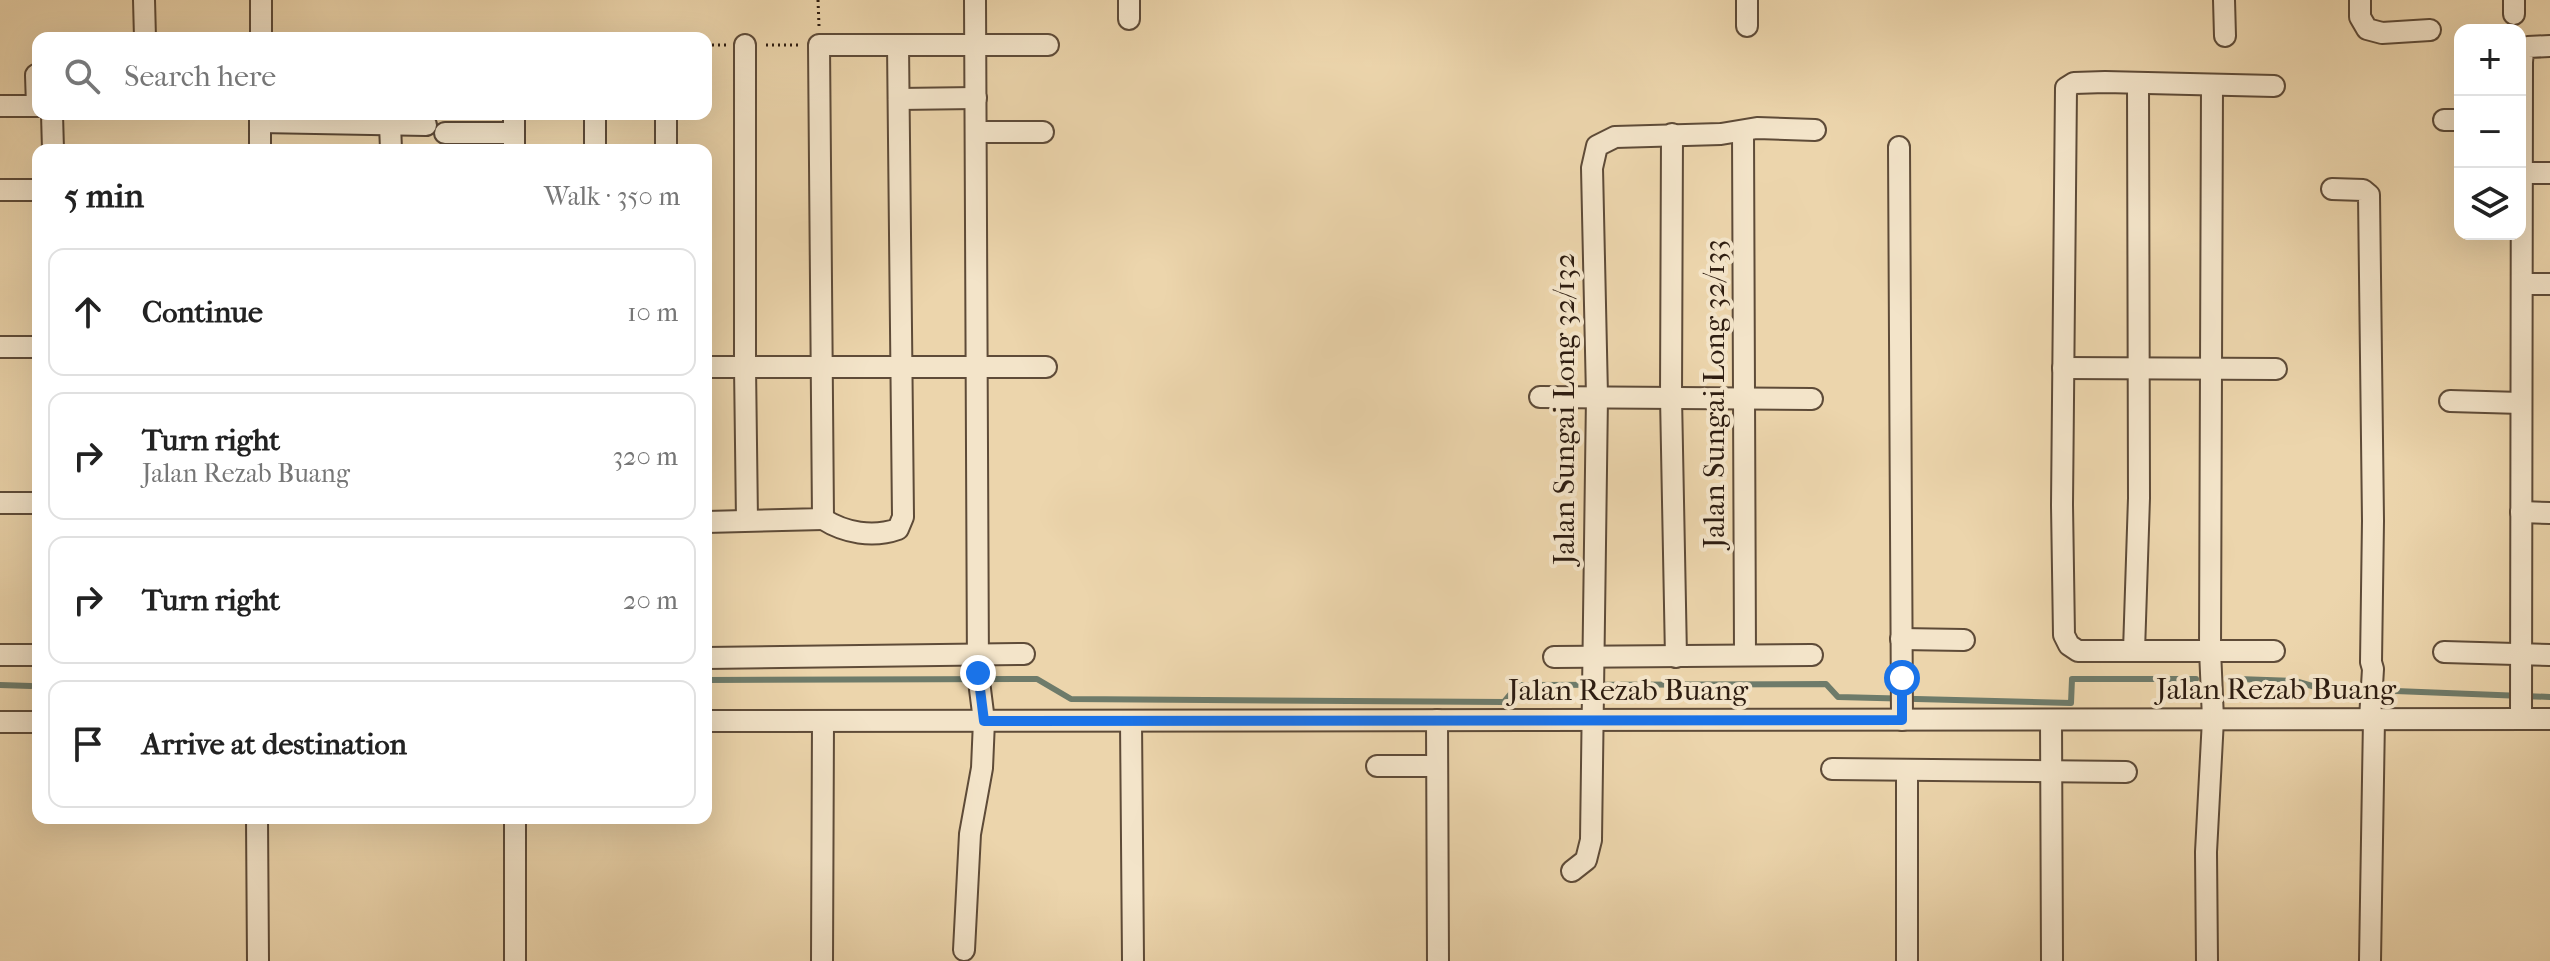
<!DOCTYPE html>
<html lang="en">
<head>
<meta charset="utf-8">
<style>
	body { margin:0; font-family:"IM FELL French Canon",serif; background:#f6f6f6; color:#222 }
	.controls { position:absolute; right:24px; top:24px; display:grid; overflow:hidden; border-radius:16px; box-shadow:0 8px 32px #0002 }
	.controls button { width:72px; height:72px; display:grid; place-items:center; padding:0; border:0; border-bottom:2px solid #e0e0e0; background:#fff; color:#222; font:40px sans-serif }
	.stop { position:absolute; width:24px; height:24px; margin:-18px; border:6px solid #1a73e8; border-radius:50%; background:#fff }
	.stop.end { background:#1a73e8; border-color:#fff; box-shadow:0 2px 8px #0008 }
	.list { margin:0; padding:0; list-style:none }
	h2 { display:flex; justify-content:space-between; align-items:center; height:104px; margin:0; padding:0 32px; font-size:34px }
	h2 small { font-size:26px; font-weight:400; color:#767676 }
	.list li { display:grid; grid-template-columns:52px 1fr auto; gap:24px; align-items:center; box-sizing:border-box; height:128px; margin:0 16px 16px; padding:0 16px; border:2px solid #e0e0e0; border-radius:16px }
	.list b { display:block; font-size:30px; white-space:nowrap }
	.list p { margin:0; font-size:26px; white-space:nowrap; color:#767676 }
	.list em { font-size:26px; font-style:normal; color:#767676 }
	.icon { flex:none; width:44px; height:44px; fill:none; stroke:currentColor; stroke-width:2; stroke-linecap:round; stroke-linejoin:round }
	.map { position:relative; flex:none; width:2550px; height:961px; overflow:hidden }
	.search { position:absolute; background:#fff; box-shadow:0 8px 32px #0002; left:32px; top:32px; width:680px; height:88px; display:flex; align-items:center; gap:20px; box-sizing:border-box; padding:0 28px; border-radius:16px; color:#767676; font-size:30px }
	.panel { position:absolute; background:#fff; box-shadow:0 8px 32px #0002; left:32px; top:144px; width:680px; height:680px; border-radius:16px }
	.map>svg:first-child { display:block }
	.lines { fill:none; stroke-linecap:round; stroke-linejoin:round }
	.stream { stroke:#6e7b6a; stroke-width:6 }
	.minor-casing { stroke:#5e4b38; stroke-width:24 }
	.path { stroke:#2e1d11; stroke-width:3; stroke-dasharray:2 4; stroke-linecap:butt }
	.minor { stroke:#f3e4c9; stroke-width:20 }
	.route { stroke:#1a73e8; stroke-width:10 }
	.labels { text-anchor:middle; stroke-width:8; stroke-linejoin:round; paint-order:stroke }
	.street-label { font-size:30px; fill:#2e1d11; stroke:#f3e4c9 }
</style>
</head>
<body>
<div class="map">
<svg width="2550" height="961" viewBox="0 0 2550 961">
	<rect width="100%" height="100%" fill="#ecd5ac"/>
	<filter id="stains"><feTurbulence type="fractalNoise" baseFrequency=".0025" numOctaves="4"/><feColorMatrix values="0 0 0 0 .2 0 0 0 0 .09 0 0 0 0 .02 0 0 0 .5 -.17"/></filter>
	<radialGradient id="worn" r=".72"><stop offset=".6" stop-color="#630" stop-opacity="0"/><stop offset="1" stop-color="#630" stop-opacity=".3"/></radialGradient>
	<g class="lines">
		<g class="stream">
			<path d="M2238 679 2295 681 2319 688 2550 697"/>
			<path d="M706 680 1037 679 1071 699 1504 702 1518 685 1826 684 1838 697 2071 703 2072 679H2196"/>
			<path d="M0 685 31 686"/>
		</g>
		<g class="minor-casing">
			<g id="minor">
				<path d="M144 0 145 38"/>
				<path d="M1747 0V26"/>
				<path d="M2224 0 2225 36"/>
				<path d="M2360 0V17L2367 29 2382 33 2430 30"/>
				<path d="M2514 14V0"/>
				<path d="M1129 19V0"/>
				<path d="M261 38V0"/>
				<path d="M745 45V367L747 520"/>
				<path d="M36 75 37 106"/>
				<path d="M899 99 976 98"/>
				<path d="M1 106H38"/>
				<path d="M52 114 53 150"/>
				<path d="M595 114V150"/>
				<path d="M666 114V150"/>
				<path d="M2444 120H2460"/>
				<path d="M260 122 426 125"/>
				<path d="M390 124 391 150"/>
				<path d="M976 132H1043"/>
				<path d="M1743 132 1745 655"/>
				<path d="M445 133H513"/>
				<path d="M1672 134 1671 397 1676 657"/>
				<path d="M1899 147 1902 720"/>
				<path d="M260 150V114"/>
				<path d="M514 150V114"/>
				<path d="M2522 173H2550"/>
				<path d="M2332 189 2363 190 2369 195 2373 521 2371 662 2373 669 2370 719"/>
				<path d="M0 190H38"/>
				<path d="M2522 284H2550"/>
				<path d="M0 347H38"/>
				<path d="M706 367H1046"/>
				<path d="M2063 368 2276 369"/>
				<path d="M1540 397 1812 399"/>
				<path d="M2450 401 2521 403"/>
				<path d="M0 503H38"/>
				<path d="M2521 512 2550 513"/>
				<path d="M823 519C845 533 873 538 898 529L903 517 898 45"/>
				<path d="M706 522 823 519 819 45H1048"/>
				<path d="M1901 639 1964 640"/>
				<path d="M2134 651 2139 498 2138 83"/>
				<path d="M2274 651H2078L2069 645 2064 635 2062 505 2066 88 2074 83 2105 82 2274 86"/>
				<path d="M2444 652 2550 655"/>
				<path d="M0 655H38"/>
				<path d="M1554 657 1812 655"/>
				<path d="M706 658 1024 654"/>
				<path d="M2521 719 2522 62 2523 51 2528 47 2550 46"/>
				<path d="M1437 720 1438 961"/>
				<path d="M2051 720 2052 961"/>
				<path d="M706 721 2550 719"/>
				<path d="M1131 721 1133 961"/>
				<path d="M0 722H38"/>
				<path d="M1377 766H1437"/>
				<path d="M1832 769 2126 772"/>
				<path d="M1907 770V961"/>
				<path d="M257 818 258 961"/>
				<path d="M1572 871 1586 860 1591 840 1597 396 1592 168 1597 146 1615 137 1721 134 1757 128 1815 130"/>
				<path d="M964 950 970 834 982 768 984 721 978 673 975 0"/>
				<path d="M515 961V818"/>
				<path d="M822 961 823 721"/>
				<path d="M2207 961 2206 852 2213 719 2210 650 2212 85"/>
				<path d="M2370 961 2374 719"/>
			</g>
		</g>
		<g class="path">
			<path d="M818 0 819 26"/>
			<path d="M706 45H726"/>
			<path d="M766 45H798"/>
		</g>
		<use href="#minor" class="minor"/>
	</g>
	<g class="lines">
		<path class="route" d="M978 673 984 721 1902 720V678"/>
	</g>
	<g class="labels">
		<g class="street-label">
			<text transform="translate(1714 394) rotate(-90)" y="10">Jalan Sungai Long 32/133</text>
			<text transform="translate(1564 409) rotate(-90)" y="10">Jalan Sungai Long 32/132</text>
			<text x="2276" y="699">Jalan Rezab Buang</text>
			<text x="1628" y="700">Jalan Rezab Buang</text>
		</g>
	</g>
	<rect width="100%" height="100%" filter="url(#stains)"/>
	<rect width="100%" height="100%" fill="url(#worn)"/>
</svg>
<div class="controls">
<button>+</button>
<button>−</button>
<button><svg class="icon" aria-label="layers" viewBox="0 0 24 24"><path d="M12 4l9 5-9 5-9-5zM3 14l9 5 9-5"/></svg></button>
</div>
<div class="stop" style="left:1902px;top:678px"></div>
<div class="stop end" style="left:978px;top:673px"></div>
<div class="search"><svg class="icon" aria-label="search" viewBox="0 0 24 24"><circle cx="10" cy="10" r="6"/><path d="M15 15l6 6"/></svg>Search here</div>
<section class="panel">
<h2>5 min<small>Walk · 350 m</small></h2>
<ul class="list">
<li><svg class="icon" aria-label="ahead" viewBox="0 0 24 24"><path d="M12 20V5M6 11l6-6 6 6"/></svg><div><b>Continue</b></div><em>10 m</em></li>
<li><svg class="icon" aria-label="right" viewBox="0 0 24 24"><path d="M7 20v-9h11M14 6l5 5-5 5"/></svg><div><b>Turn right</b><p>Jalan Rezab Buang</p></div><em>320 m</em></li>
<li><svg class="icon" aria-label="right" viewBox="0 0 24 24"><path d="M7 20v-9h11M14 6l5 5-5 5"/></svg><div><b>Turn right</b></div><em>20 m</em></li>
<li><svg class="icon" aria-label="arrive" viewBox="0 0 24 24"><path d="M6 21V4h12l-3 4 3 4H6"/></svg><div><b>Arrive at destination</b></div></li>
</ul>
</section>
</div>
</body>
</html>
